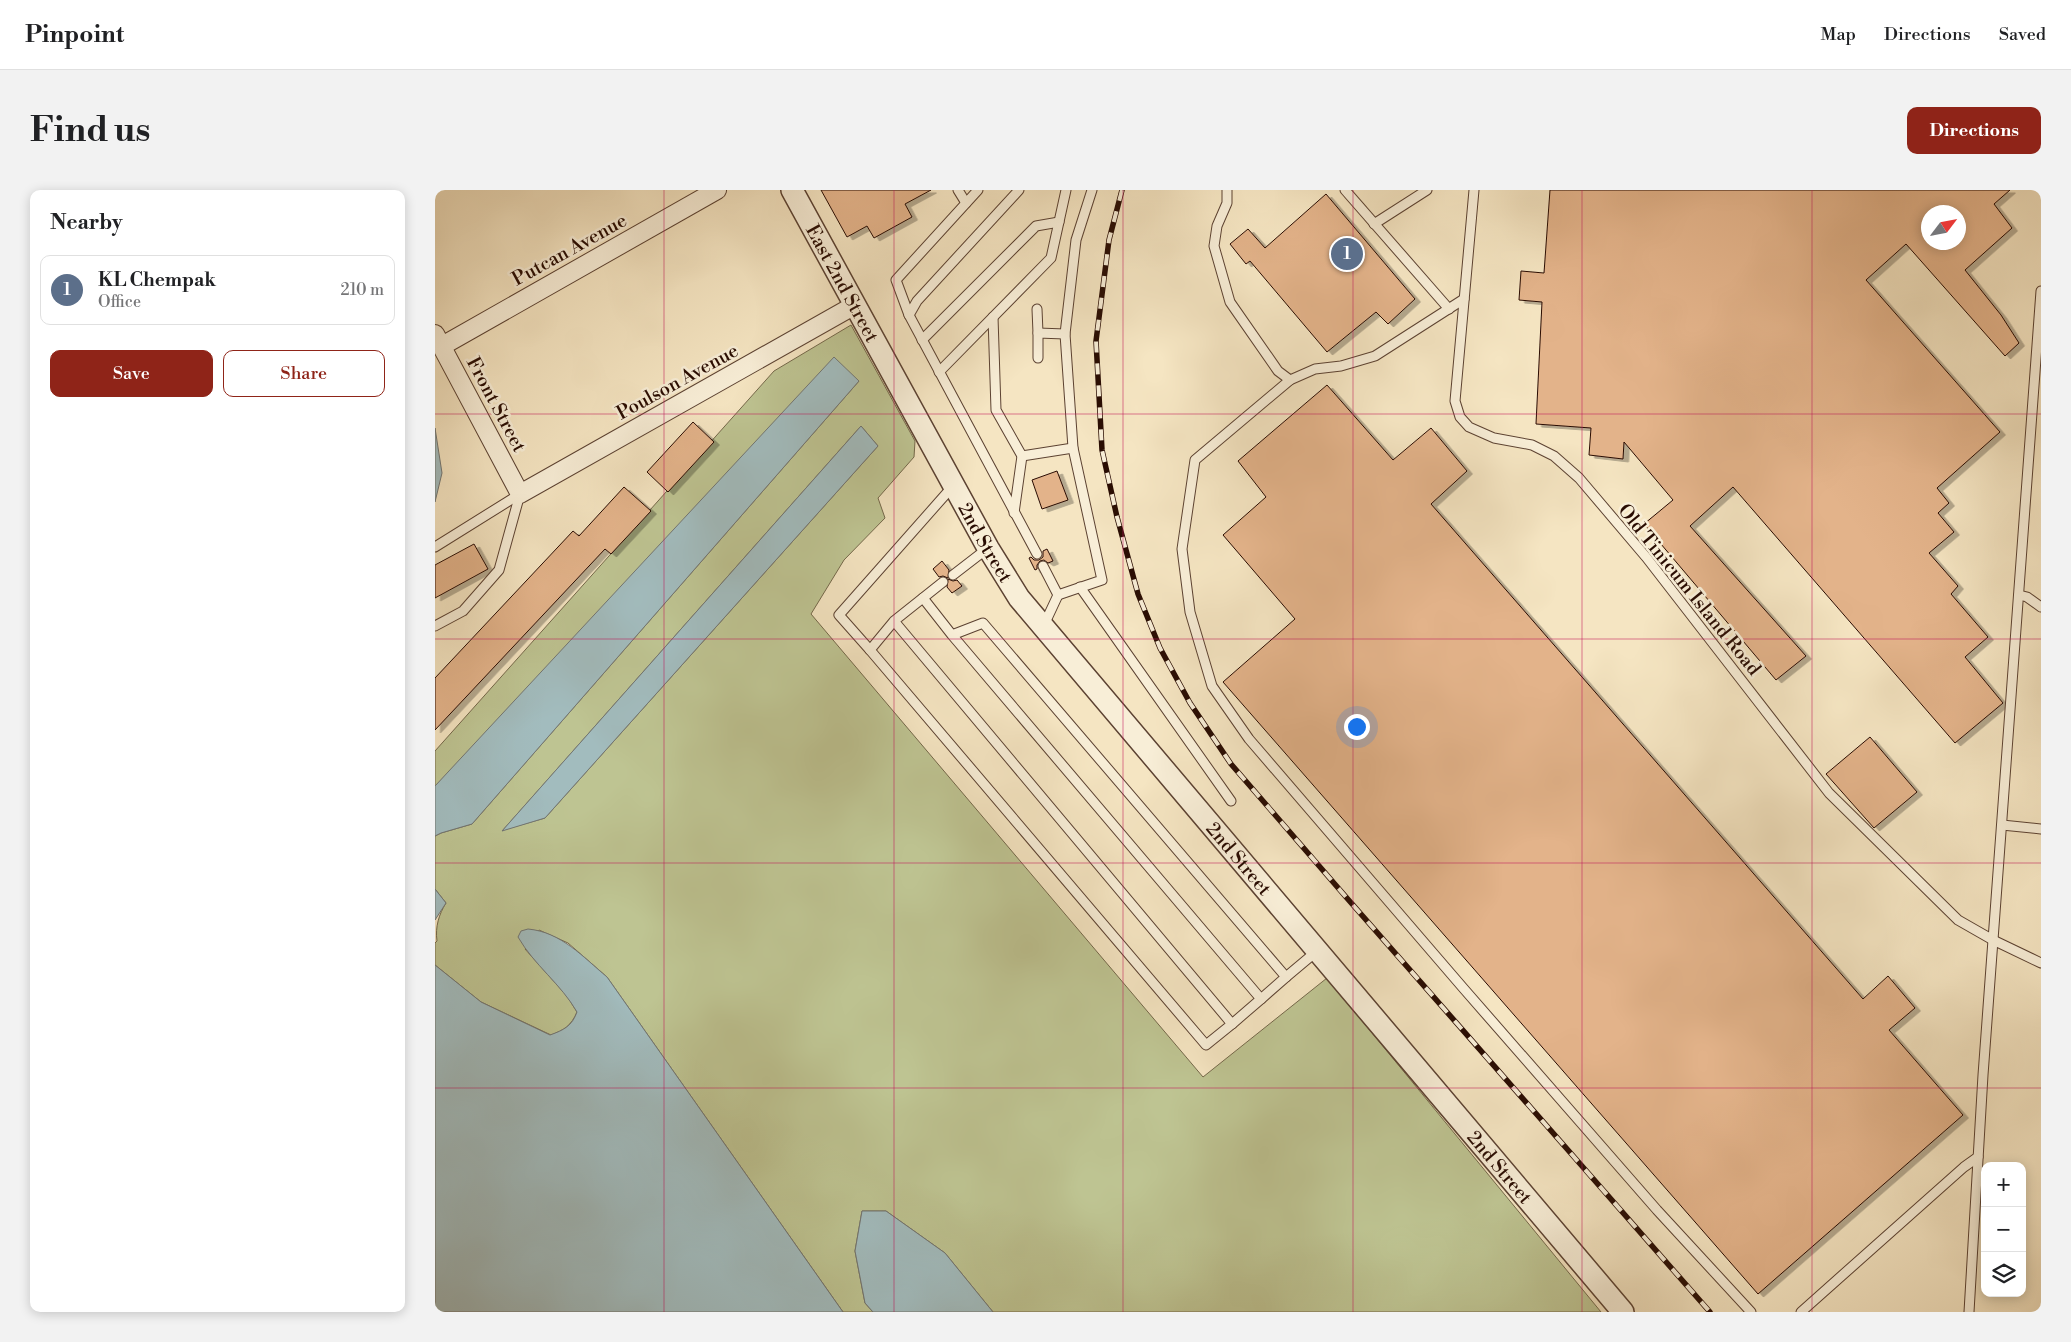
<!DOCTYPE html>
<html lang="en">
<head>
<meta charset="utf-8">
<style>
	body { margin:0; font-family:"Libre Bodoni",serif; background:#f2f2f2; color:#202124 }
	.controls { position:absolute; right:15px; bottom:15px; display:grid; overflow:hidden; border-radius:10px; box-shadow:0 2px 12px #0003 }
	.controls button { width:45px; height:45px; display:grid; place-items:center; padding:0; border:0; border-bottom:1px solid #e0e0e0; background:#fff; color:#202124; font:25px sans-serif }
	.compass { position:absolute; left:1486px; top:15px; width:45px; height:45px; border-radius:50%; background:#fff; box-shadow:0 2px 12px #0003; rotate:58deg }
	.you { position:absolute; left:921px; top:536px; width:18px; height:18px; margin:-12px; border:4px solid #fff; border-radius:50%; background:#1a73e8; box-shadow:0 0 0 8px #1a73e833 }
	.badge { display:grid; place-items:center; width:32px; height:32px; border-radius:50%; background:#8f2418; color:#fff; font-size:16px; font-weight:700 }
	.pin { position:absolute; translate:-50% -50%; border:2px solid #fff; box-shadow:0 1px 5px #0006 }
	.list { margin:0; padding:0; list-style:none }
	h2 { display:flex; justify-content:space-between; align-items:center; height:65px; margin:0; padding:0 20px; font-size:21px }
	h2 small { font-size:16px; font-weight:400; color:#757577 }
	.list li { display:grid; grid-template-columns:32px 1fr auto; gap:15px; align-items:center; box-sizing:border-box; height:70px; margin:0 10px 10px; padding:0 10px; border:1px solid #e0e0e0; border-radius:10px }
	.list b { display:block; font-size:19px; white-space:nowrap }
	.list p { margin:0; font-size:16px; white-space:nowrap; color:#757577 }
	.list em { font-size:16px; font-style:normal; color:#757577 }
	.actions { display:flex; gap:10px; padding:15px 20px }
	.actions a { flex:1; padding:11px 0; border:1px solid #8f2418; border-radius:10px; text-align:center; font-size:18px; color:#8f2418 }
	.actions .main { background:#8f2418; color:#fff }
	.icon { flex:none; width:28px; height:28px; fill:none; stroke:currentColor; stroke-width:2; stroke-linecap:round; stroke-linejoin:round }
	.map { position:relative; flex:none; width:1606px; height:1122px; overflow:hidden; border-radius:10px }
	header { display:flex; align-items:center; gap:30px; box-sizing:border-box; height:70px; padding:0 25px; background:#fff; border-bottom:1px solid #e0e0e0 }
	header strong { font-size:24px }
	nav { display:flex; gap:28px; margin-inline-start:auto; font-size:18px }
	.intro { display:flex; align-items:center; justify-content:space-between; box-sizing:border-box; height:120px; padding:0 30px }
	h1 { margin:0; font-size:35px }
	.button { padding:12px 22px; border-radius:10px; background:#8f2418; color:#fff; font-size:18px; font-weight:700 }
	main { display:flex; gap:30px; padding:0 30px }
	aside { flex:1; background:#fff; border-radius:10px; box-shadow:0 2px 12px #0003 }
	.map>svg:first-child { display:block }
	.green { fill:#bec492; stroke:#74684a; fill-rule:evenodd }
	.water { fill:#a2bcbe; stroke:#727673 }
	.building { fill:#e3b38a; stroke:#290c02; fill-rule:evenodd; filter:url(#shadow) }
	.lines { fill:none; stroke-linecap:round; stroke-linejoin:round }
	.service-casing { stroke:#5c4232; stroke-width:11 }
	.minor-casing { stroke:#5c4232; stroke-width:20 }
	.tertiary-casing { stroke:#5c4232; stroke-width:24 }
	.service { stroke:#f8eed7; stroke-width:9 }
	.minor { stroke:#f8eed7; stroke-width:18 }
	.tertiary { stroke:#f8eed7; stroke-width:21 }
	.rail-casing { stroke:#290c02; stroke-width:5.5 }
	.rail { stroke:#f8eed7; stroke-width:4; stroke-dasharray:11; stroke-linecap:butt }
	.grid { fill:none; stroke:#c2185b; stroke-width:1; stroke-opacity:0.55 }
	.labels { text-anchor:middle; stroke-width:5; stroke-linejoin:round; paint-order:stroke }
	.street-label { font-size:19px; fill:#290c02; stroke:#f8eed7 }
</style>
</head>
<body>
<header>
<strong>Pinpoint</strong>
<nav><a>Map</a><a>Directions</a><a>Saved</a></nav>
</header>
<div class="intro"><h1>Find us</h1><a class="button">Directions</a></div>
<main>
<aside>
<h2>Nearby<small></small></h2>
<ul class="list">
<li><span class="badge" style="background:#5c6f8a">1</span><div><b>KL Chempak</b><p>Office</p></div><em>210 m</em></li>
</ul>
<div class="actions"><a class="main">Save</a><a>Share</a></div>
</aside>
<div class="map">
<svg width="1606" height="1122" viewBox="0 0 1606 1122">
	<defs>
		<filter id="shadow"><feDropShadow dx="5.5" dy="3" stdDeviation="0" flood-color="#0004"/></filter>
	</defs>
	<rect width="100%" height="100%" fill="#f5e5c2"/>
	<filter id="stains"><feTurbulence type="fractalNoise" baseFrequency=".004" numOctaves="4"/><feColorMatrix values="0 0 0 0 .2 0 0 0 0 .09 0 0 0 0 .02 0 0 0 .5 -.17"/></filter>
	<radialGradient id="worn" r=".72"><stop offset=".6" stop-color="#630" stop-opacity="0"/><stop offset="1" stop-color="#630" stop-opacity=".3"/></radialGradient>
	<path class="green" d="M416 135 480 251 479 267 443 308 450 328 409 370 376 424 768 887 892 788 1166 1122H558L510 1063 451 1021H427L420 1061 430 1113 438 1122H408L172 787 133 753 104 740 90 759 132 806 142 822C136 836 129 840 116 845L46 812 0 775V753L2 751C0 737 4 724 11 713L0 699V646L6 643 37 634 424 191 0 596V561L339 181ZM426 236 443 256 110 628 68 640Z"/>
	<g class="water">
		<path d="M399 167 424 191 37 634 6 643 0 646V596Z"/>
		<path d="M426 236 443 256 110 628 67 641Z"/>
		<path d="M0 238 7 283 0 312Z"/>
		<path d="M0 699 11 713 0 730Z"/>
		<path d="M93 739C126 742 148 767 172 787L408 1122H0V775L46 812 115 845C129 840 137 836 142 822 126 794 99 775 83 747L86 741Z"/>
		<path d="M427 1021H451L510 1063 558 1122H438L430 1113 420 1061Z"/>
	</g>
	<g class="building">
		<path d="M386 0H496L470 14 477 27 439 48 432 36 412 47Z"/>
		<path d="M1115 0H1575L1559 14 1577 38 1530 80 1566 125 1584 153 1570 166 1471 54 1431 90 1565 242 1502 298 1514 313 1503 323 1519 342 1494 363 1523 396 1516 404 1553 447 1530 467 1568 513 1520 553 1298 297 1255 336 1371 466 1341 490 1209 334 1238 310 1189 252 1188 269 1154 265 1156 238 1101 234 1107 112 1084 110 1086 81 1109 83ZM1494 22H1524V52H1494Z"/>
		<path d="M891 4 980 109 953 134 941 122 892 162 815 71 811 74 795 54 813 39 830 58Z"/>
		<path d="M892 195 958 270 996 238 1032 281 996 314 1428 809 1453 786 1480 818 1454 840 1528 925 1323 1104 788 492 860 429 788 345 831 307 803 271Z"/>
		<path d="M258 232 279 252 233 302 212 282Z"/>
		<path d="M622 281 633 310 607 319 597 290Z"/>
		<path d="M189 297 216 321 176 364 170 359 0 540V488L138 341 144 346Z"/>
		<path d="M39 354 53 379 0 408V375Z"/>
		<path d="M612 359 618 371 613 373 609 370 605 371 602 375V379L600 380 594 368 596 367 599 370H604L608 367V361Z"/>
		<path d="M507 371 514 380 513 388 508 386 504 387 498 379Z"/>
		<path d="M513 389 518 391 522 390 527 396 517 403 512 397Z"/>
		<path d="M1435 547 1482 602 1439 638 1391 584Z"/>
	</g>
	<g class="lines">
		<g class="service-casing">
			<g id="service">
				<path d="M523 0 531 13"/>
				<path d="M543 0 461 90 474 125 602 364"/>
				<path d="M792 0V13L782 36 779 56 795 112 843 181 855 190"/>
				<path d="M910 0 1014 119"/>
				<path d="M1039 0 1020 211 1025 227 1034 237 1059 248 1097 255 1119 266 1144 288 1211 367 1394 603 1523 730 1558 750 1606 773"/>
				<path d="M939 34 992 0"/>
				<path d="M1029 109 940 166 906 176 880 179 855 190 760 270 747 359 755 422 777 496 814 549 1029 799 1222 1020 1316 1122"/>
				<path d="M602 119 603 143"/>
				<path d="M474 125 482 111 584 0"/>
				<path d="M558 127 561 220 587 266 579 323"/>
				<path d="M487 150 601 36 624 32"/>
				<path d="M603 168V143L630 144"/>
				<path d="M504 182 616 68 631 0"/>
				<path d="M587 266 638 258"/>
				<path d="M0 357 85 304"/>
				<path d="M608 376 623 405 609 435"/>
				<path d="M518 385 553 358"/>
				<path d="M645 397 796 611"/>
				<path d="M623 405 667 390 638 258 630 144 641 50 657 0"/>
				<path d="M1584 405 1592 407 1606 417"/>
				<path d="M488 408 517 445 826 809 851 787 548 433 517 445"/>
				<path d="M459 431 797 834 771 855 435 460 459 431 508 392"/>
				<path d="M0 436 28 421 64 380 85 304"/>
				<path d="M435 460 404 425 518 296"/>
				<path d="M1567 635 1606 639"/>
				<path d="M851 787 882 761"/>
				<path d="M797 834 826 809"/>
				<path d="M1366 1122 1529 977 1543 967"/>
				<path d="M1534 1122 1548 885 1606 101"/>
			</g>
		</g>
		<g class="minor-casing">
			<g id="minor">
				<path d="M0 144 85 304 420 115"/>
				<path d="M7 156 282 0"/>
			</g>
		</g>
		<g class="tertiary-casing">
			<g id="tertiary">
				<path id="s1" d="M357 0 553 358 584 408 1188 1122"/>
			</g>
		</g>
		<use href="#service" class="service"/>
		<use href="#minor" class="minor"/>
		<use href="#tertiary" class="tertiary"/>
		<g class="rail-casing">
			<path id="rail" d="M687 0 674 50 661 151 667 260 682 327 703 404 725 458 755 513 796 574 911 707 1275 1122"/>
		</g>
		<use href="#rail" class="rail"/>
	</g>
	<path class="grid" d="M229 0V1122M459 0V1122M688 0V1122M918 0V1122M1147 0V1122M1377 0V1122M0 224H1606M0 449H1606M0 673H1606M0 898H1606"/>
	<g class="labels">
		<g class="street-label">
			<text transform="translate(134 59) rotate(-29)" y="7">Putcan Avenue</text>
			<text dy="7" stroke="none"><textPath href="#s1" startOffset="106">East 2nd Street</textPath></text>
			<text transform="translate(242 191) rotate(-29)" y="7">Poulson Avenue</text>
			<text transform="translate(62 214) rotate(62)" y="7">Front Street</text>
			<text dy="7" stroke="none"><textPath href="#s1" startOffset="402">2nd Street</textPath></text>
			<text transform="translate(1255 399) rotate(51)" y="7">Old Tinicum Island Road</text>
			<text dy="7" stroke="none"><textPath href="#s1" startOffset="808">2nd Street</textPath></text>
			<text dy="7" stroke="none"><textPath href="#s1" startOffset="1212">2nd Street</textPath></text>
		</g>
	</g>
	<rect width="100%" height="100%" filter="url(#stains)"/>
	<rect width="100%" height="100%" fill="url(#worn)"/>
</svg>
<div class="controls">
<button>+</button>
<button>−</button>
<button><svg class="icon" aria-label="layers" viewBox="0 0 24 24"><path d="M12 4l9 5-9 5-9-5zM3 14l9 5 9-5"/></svg></button>
</div>
<svg class="compass" viewBox="-18 -18 36 36"><path d="M0-13l5 13h-10z" fill="#e53935"/><path d="M0 13l5-13h-10z" fill="#757577"/></svg>
<div class="you"></div>
<div class="pin badge" style="left:912px;top:64px;background:#5c6f8a">1</div>
</div>
</main>
</body>
</html>
